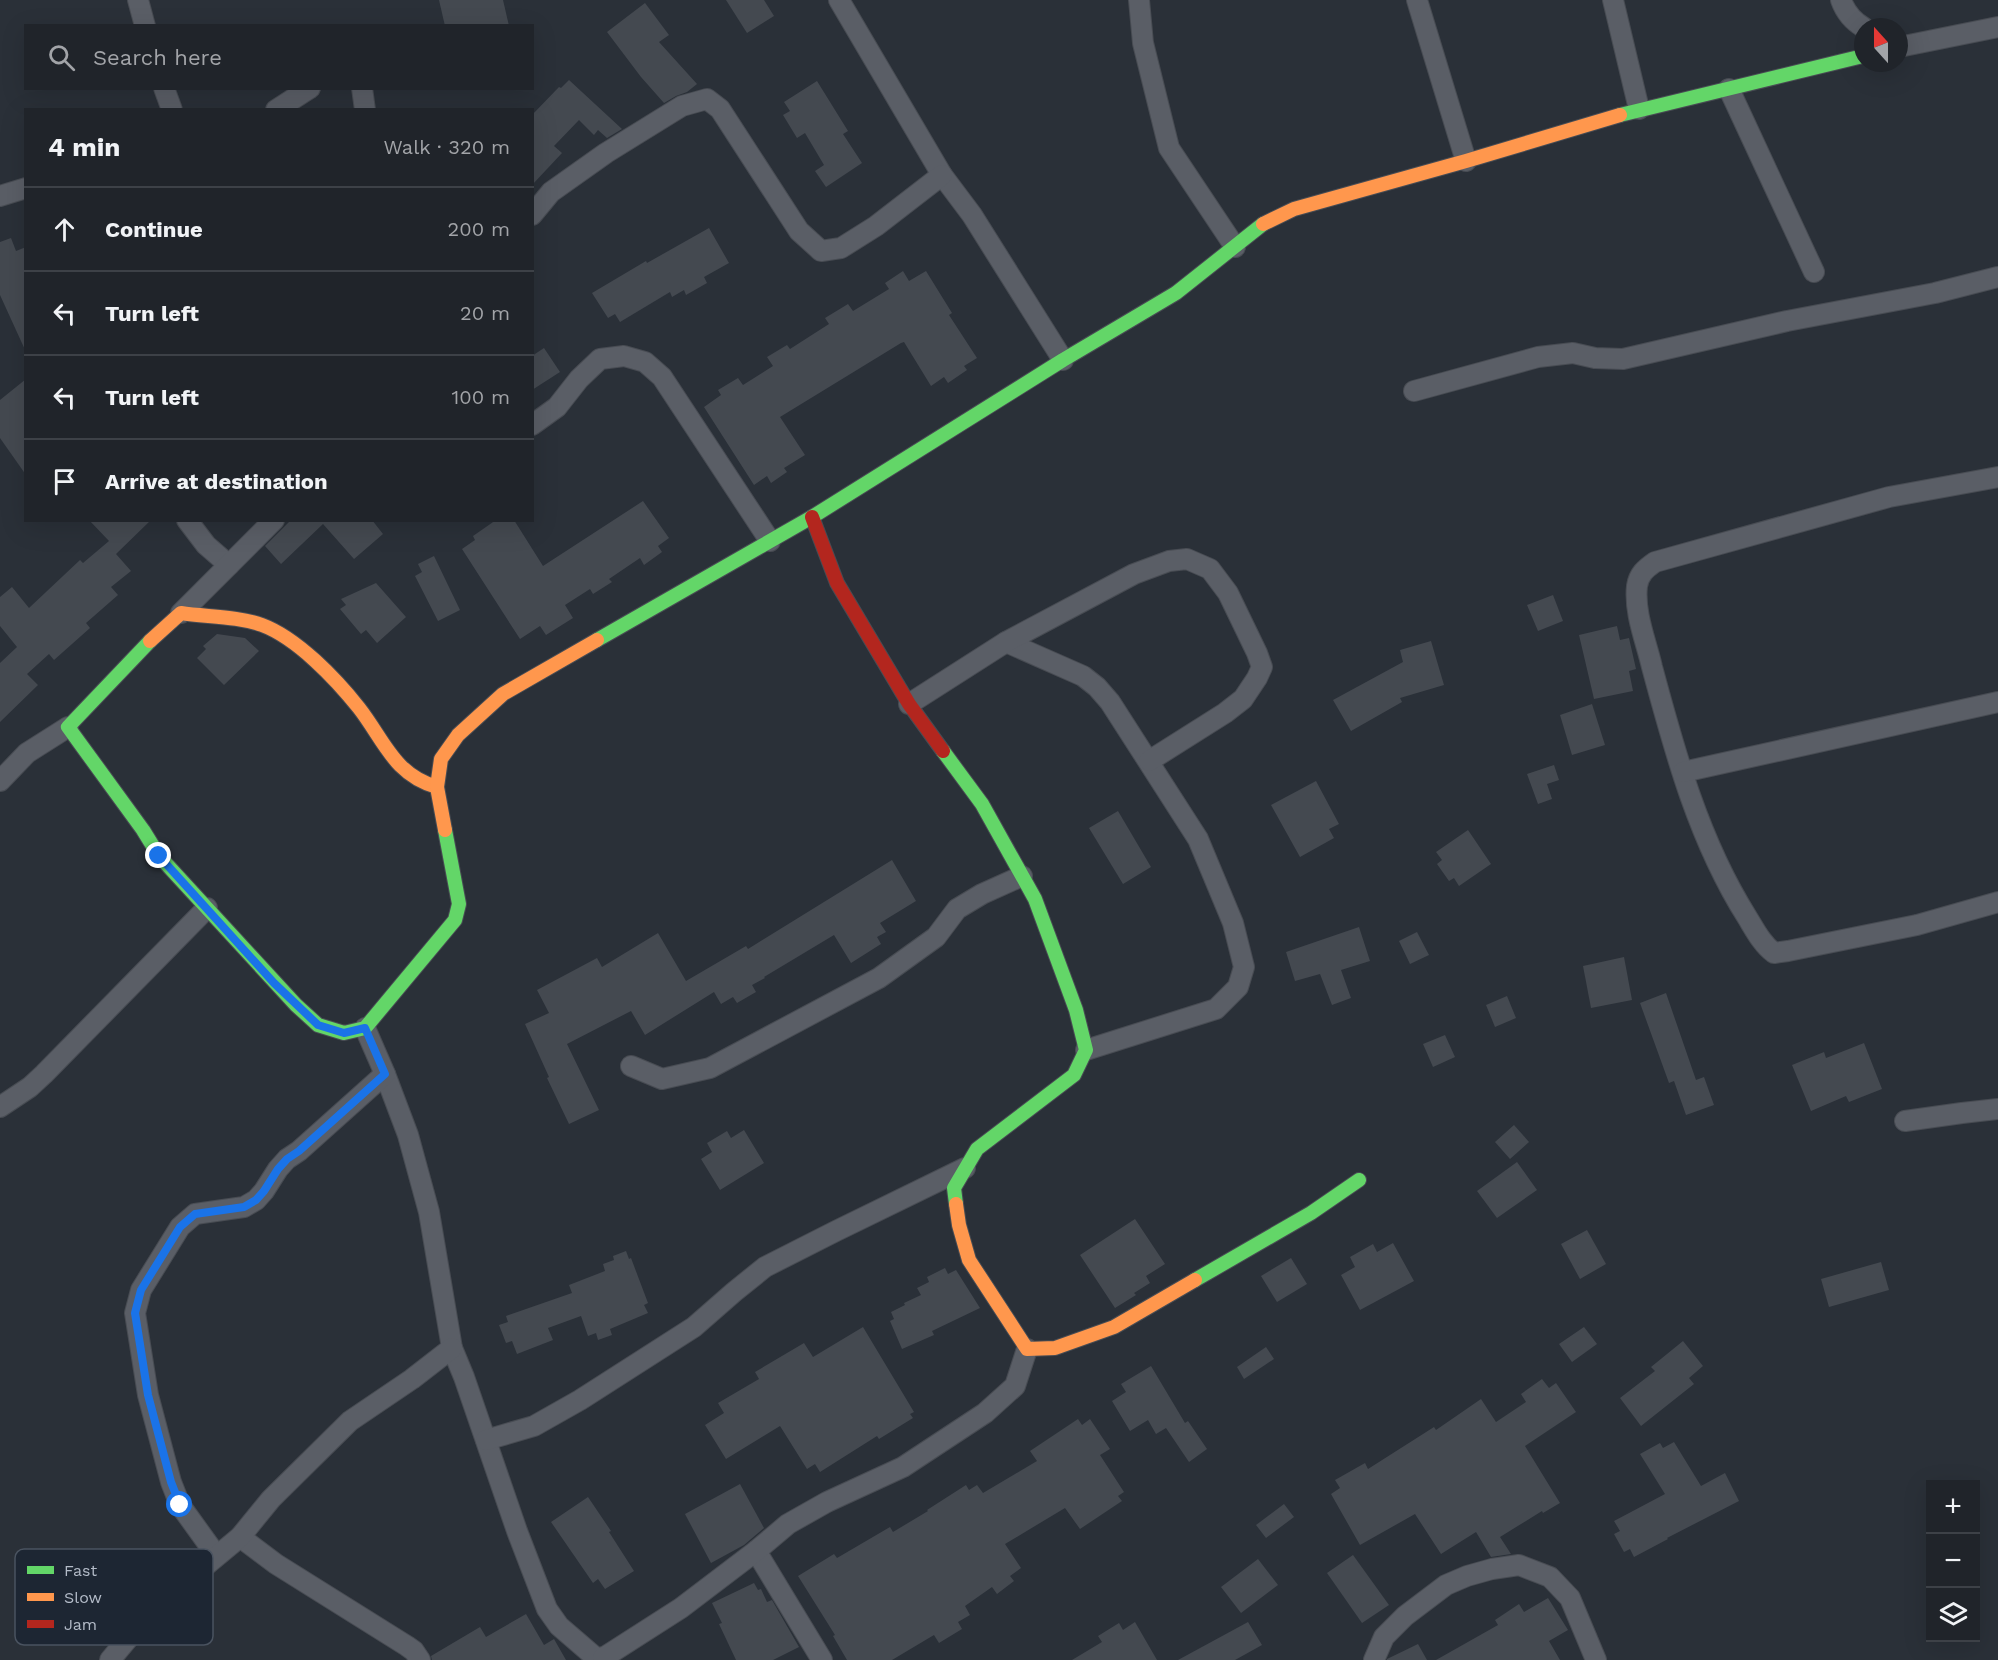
<!DOCTYPE html>
<html lang="en">
<head>
<meta charset="utf-8">
<style>
	body { margin:0; font-family:"Work Sans",sans-serif; background:#2d3036; color:#f1f3f6 }
	.controls { position:absolute; right:18px; bottom:18px; display:grid; overflow:hidden; border-radius:0px; box-shadow:0 6px 24px #0002 }
	.controls button { width:54px; height:54px; display:grid; place-items:center; padding:0; border:0; border-bottom:2px solid #3d4147; background:#20242a; color:#f1f3f6; font:30px sans-serif }
	.compass { position:absolute; left:1854px; top:18px; width:54px; height:54px; border-radius:50%; background:#20242a; box-shadow:0 6px 24px #0002; rotate:339deg }
	.stop { position:absolute; width:18px; height:18px; margin:-14px; border:4px solid #1a73e8; border-radius:50%; background:#fff }
	.stop.end { background:#1a73e8; border-color:#fff; box-shadow:0 2px 6px #0008 }
	.list { margin:0; padding:0; list-style:none }
	h2 { display:flex; justify-content:space-between; align-items:center; height:78px; margin:0; padding:0 24px; font-size:26px }
	h2 small { font-size:20px; font-weight:400; color:#a2a4a8 }
	.list li { display:grid; grid-template-columns:39px 1fr auto; gap:18px; align-items:center; box-sizing:border-box; height:84px; padding:0 24px; border-top:2px solid #3d4147 }
	.list b { display:block; font-size:22px; white-space:nowrap }
	.list em { font-size:20px; font-style:normal; color:#a2a4a8 }
	.icon { flex:none; width:33px; height:33px; fill:none; stroke:currentColor; stroke-width:2; stroke-linecap:round; stroke-linejoin:round }
	.map { position:relative; flex:none; width:1998px; height:1660px; overflow:hidden }
	.search { position:absolute; background:#20242a; box-shadow:0 6px 24px #0002; left:24px; top:24px; width:510px; height:66px; display:flex; align-items:center; gap:15px; box-sizing:border-box; padding:0 21px; border-radius:0px; color:#a2a4a8; font-size:22px }
	.panel { position:absolute; background:#20242a; box-shadow:0 6px 24px #0002; left:24px; top:108px; width:510px; height:414px; border-radius:0px }
	.map>svg:first-child { display:block }
	.building { fill:#444950 }
	.lines { fill:none; stroke-linecap:round; stroke-linejoin:round }
	.street-casing { stroke:#484c53; stroke-width:22 }
	.fast-casing { stroke:#484c53; stroke-width:16 }
	.slow-casing { stroke:#484c53; stroke-width:16 }
	.jam-casing { stroke:#484c53; stroke-width:16 }
	.street { stroke:#5a5e66; stroke-width:20 }
	.fast { stroke:#63d668; stroke-width:14 }
	.slow { stroke:#ff974d; stroke-width:14 }
	.jam { stroke:#b3261e; stroke-width:14 }
	.route { stroke:#1a73e8; stroke-width:8 }
	.key { fill:#1d2633; stroke:#4a5360; stroke-width:1.5 }
	.key-label { font-size:16px; fill:#b4bcc9 }
</style>
</head>
<body>
<div class="map">
<svg width="1998" height="1660" viewBox="0 0 1998 1660">
	<rect width="100%" height="100%" fill="#2a3038"/>
	<g class="building">
		<path d="M439 0H503L509 26H445Z"/>
		<path d="M726 0H764L774 16 747 33Z"/>
		<path d="M645 3 669 35 659 42 697 84 687 92 676 96 664 103 641 77 607 32Z"/>
		<path d="M569 80 622 129 607 138 598 130 594 135 579 120 554 146 562 153 532 185V115L559 87 561 88Z"/>
		<path d="M817 81 848 131 843 134 862 163 826 187 815 171 824 165 805 133 797 138 783 115 790 111 784 102Z"/>
		<path d="M709 228 729 263 704 277 707 283 686 295 684 290 672 297 670 292 620 322 615 314 608 318 592 293 646 261 647 263Z"/>
		<path d="M11 238 16 251 26 247V352L0 295V242Z"/>
		<path d="M903 271 909 281 926 271 952 313 949 315 977 358 964 366 967 370 948 383 944 377 931 386 904 342 901 343 780 417 805 455 784 468 787 472 771 483 767 476 754 485 704 407 721 395 718 390 738 378 743 385 773 366 767 357 787 345 790 349 829 324 825 318 848 304 853 311 889 289 885 283Z"/>
		<path d="M544 348 560 372 532 390V356Z"/>
		<path d="M26 379V475L0 438V400Z"/>
		<path d="M643 501 669 538 658 546 662 552 644 565 640 558 609 579 612 582 593 594 590 589 565 605 573 618 546 635 540 626 520 639 462 549 475 540 473 536 496 520H514L543 566Z"/>
		<path d="M89 520H151L116 554 131 571 111 587 118 595 86 623 90 628 54 660 49 654 27 674 38 685 0 722V663L17 647 0 626V597L12 587 29 608 80 560 83 563 109 541Z"/>
		<path d="M291 520H372L383 534 354 559 323 524 281 564 265 546Z"/>
		<path d="M434 556 460 610 438 621 415 576 422 572 418 564Z"/>
		<path d="M376 583 406 617 377 643 366 630 361 634 340 609 346 605 341 599Z"/>
		<path d="M1553 595 1563 621 1538 631 1527 605Z"/>
		<path d="M1617 626 1620 640 1629 638 1636 669 1629 671 1633 691 1594 699 1579 635Z"/>
		<path d="M217 634 245 638 259 651 224 685 197 658 206 649 203 646Z"/>
		<path d="M1431 641 1444 685 1400 698 1402 702 1351 731 1333 700 1403 662 1400 650Z"/>
		<path d="M1592 704 1605 745 1572 755 1560 715Z"/>
		<path d="M1554 765 1559 780 1547 784 1552 799 1538 804 1527 774Z"/>
		<path d="M1316 781 1339 824 1329 829 1334 838 1300 857 1271 805Z"/>
		<path d="M1118 811 1151 867 1123 884 1089 828Z"/>
		<path d="M1468 830 1491 864 1459 886 1454 878 1449 881 1437 864 1442 860 1436 852Z"/>
		<path d="M892 860 916 901 880 923 886 932 877 937 881 944 851 963 834 935 764 977 765 978 752 985 756 992 737 1003 733 997 721 1004 714 992 645 1035 631 1011 567 1044 599 1110 569 1124 547 1078 549 1077 525 1024 549 1013 537 990 597 958 602 967 658 933 686 981 746 946 748 949Z"/>
		<path d="M1359 927 1370 961 1341 970 1351 998 1332 1005 1320 974 1295 981 1286 952Z"/>
		<path d="M1417 932 1429 955 1410 964 1399 941Z"/>
		<path d="M1624 957 1632 1000 1591 1008 1583 966Z"/>
		<path d="M1666 993 1696 1080 1704 1077 1714 1105 1686 1115 1674 1081 1669 1083 1640 1003Z"/>
		<path d="M1507 996 1516 1018 1495 1027 1486 1005Z"/>
		<path d="M1445 1035 1455 1057 1433 1067 1423 1044Z"/>
		<path d="M1864 1043 1882 1089 1849 1102 1846 1096 1811 1111 1792 1065 1824 1052 1826 1058Z"/>
		<path d="M1514 1125 1529 1142 1510 1159 1495 1142Z"/>
		<path d="M744 1130 764 1163 720 1190 701 1159 712 1152 707 1143 727 1131 731 1138Z"/>
		<path d="M1517 1162 1537 1190 1497 1218 1477 1191Z"/>
		<path d="M1135 1219 1165 1264 1146 1276 1150 1283 1134 1293 1136 1295 1115 1308 1080 1255Z"/>
		<path d="M1587 1230 1606 1264 1580 1279 1561 1244Z"/>
		<path d="M1393 1243 1414 1281 1360 1310 1341 1275 1355 1267 1350 1257 1373 1244 1377 1252Z"/>
		<path d="M626 1251 629 1259 631 1258 648 1303 644 1305 648 1313 610 1329 612 1335 598 1340 596 1333 588 1336 581 1316 548 1328 553 1340 517 1354 512 1341 506 1343 499 1325 508 1322 506 1316 572 1293 569 1285 605 1271 603 1264 614 1260 613 1256Z"/>
		<path d="M1291 1258 1307 1284 1277 1302 1261 1276Z"/>
		<path d="M1881 1262 1889 1290 1829 1307 1821 1279Z"/>
		<path d="M945 1268 948 1274 956 1270 980 1308 932 1331 934 1335 902 1349 890 1321 894 1319 891 1312 905 1305 904 1303 921 1295 917 1288 929 1282 927 1277Z"/>
		<path d="M863 1327 914 1412 910 1414 913 1418 879 1439 877 1436 820 1472 815 1464 807 1469 780 1426 726 1459 705 1425 724 1413 718 1403 759 1379 755 1372 804 1343 813 1357Z"/>
		<path d="M1584 1327 1597 1344 1572 1362 1559 1344Z"/>
		<path d="M1683 1341 1703 1366 1689 1378 1694 1384 1641 1426 1620 1398 1655 1371 1651 1367Z"/>
		<path d="M1266 1347 1274 1359 1244 1379 1237 1367Z"/>
		<path d="M1151 1366 1185 1423 1188 1421 1207 1449 1189 1462 1166 1428 1156 1434 1148 1420 1130 1431 1112 1401 1126 1392 1121 1384Z"/>
		<path d="M1542 1379 1549 1388 1556 1383 1576 1412 1525 1446 1560 1503 1543 1513 1542 1511 1500 1537 1511 1554 1491 1557 1476 1532 1441 1554 1415 1514 1360 1545 1331 1494 1340 1488 1335 1480 1365 1463 1368 1469 1434 1427 1436 1430 1481 1399 1496 1422 1526 1402 1521 1394Z"/>
		<path d="M1078 1419 1082 1425 1090 1419 1110 1449 1100 1455 1124 1492 1118 1496 1122 1501 1080 1529 1065 1508 1005 1544 1021 1568 1010 1576 1014 1581 997 1594 992 1587 965 1606 970 1615 958 1622 962 1629 939 1643 934 1635 892 1660H847L833 1636 835 1635 798 1576 834 1554 837 1558 890 1527 893 1532 928 1511 927 1510 966 1485 969 1490 977 1485 983 1493 1037 1461 1030 1451Z"/>
		<path d="M1674 1442 1701 1486 1725 1473 1739 1501 1667 1538 1668 1539 1634 1557 1630 1549 1624 1552 1614 1534 1620 1531 1614 1521 1665 1494 1640 1454 1660 1443 1663 1448Z"/>
		<path d="M740 1484 764 1528 744 1545 711 1563 685 1514Z"/>
		<path d="M588 1497 611 1531 609 1532 634 1571 605 1589 598 1579 593 1583 551 1522Z"/>
		<path d="M1284 1504 1294 1517 1266 1538 1256 1525Z"/>
		<path d="M1353 1555 1389 1605 1362 1623 1327 1573Z"/>
		<path d="M1258 1559 1278 1585 1241 1613 1221 1587Z"/>
		<path d="M754 1583 758 1590 761 1589 767 1602 772 1600 799 1647 773 1660H736L719 1624 722 1623 712 1603Z"/>
		<path d="M1548 1598 1568 1630 1549 1641 1560 1660H1436L1498 1625 1495 1620 1519 1604 1524 1612Z"/>
		<path d="M526 1614 544 1645 554 1639 566 1660H432L431 1656 480 1627 486 1637Z"/>
		<path d="M1135 1622 1157 1660H1072L1102 1642 1098 1636 1119 1623 1123 1630Z"/>
		<path d="M1248 1622 1262 1645 1235 1660H1178Z"/>
		<path d="M1418 1644 1427 1660H1387V1659Z"/>
	</g>
	<g class="lines">
		<g class="street-casing">
			<g id="street">
				<path d="M138 0 145 26"/>
				<path d="M839 0 942 175 972 215 1063 360"/>
				<path d="M1139 0 1143 43 1169 148 1235 247"/>
				<path d="M1417 0 1466 161"/>
				<path d="M1613 0 1639 109"/>
				<path d="M1841 0C1845 11 1853 21 1863 27"/>
				<path d="M1899 47 1998 27"/>
				<path d="M164 88 172 110"/>
				<path d="M362 88 365 110"/>
				<path d="M1729 89 1814 272"/>
				<path d="M276 110 310 88"/>
				<path d="M0 196 26 188"/>
				<path d="M532 215 551 192 606 153 682 106 707 99 720 109 799 231 821 251 841 248 876 226 942 175"/>
				<path d="M1414 391 1538 357 1573 353 1595 358 1623 359 1787 321 1935 293 1998 277"/>
				<path d="M532 425 557 407 579 379 600 359 624 356 645 362 662 377 770 541"/>
				<path d="M1998 477 1889 497 1655 562C1645 569 1639 574 1637 586 1634 613 1646 641 1652 667 1675 753 1699 841 1747 917 1755 930 1762 944 1774 953L1788 951 1917 925 1998 902"/>
				<path d="M187 520 206 545 229 565"/>
				<path d="M181 613 274 520"/>
				<path d="M1006 642 1083 676 1097 687 1110 702 1198 839 1233 923 1244 967 1238 987 1216 1009 1086 1050"/>
				<path d="M909 704 1006 642 1134 574 1169 561 1187 559 1210 569 1228 593 1257 653 1262 667 1257 678 1243 699 1225 713 1149 761"/>
				<path d="M1683 772 1998 702"/>
				<path d="M0 781 27 753 68 727"/>
				<path d="M365 1028 385 1074 408 1135 429 1212 452 1348 464 1377 517 1531 547 1609 559 1626 595 1657 603 1658 605 1660"/>
				<path d="M631 1066 662 1079 710 1068 879 978 936 937 957 909 982 894 1022 876"/>
				<path d="M0 1107 30 1087 44 1074 207 908"/>
				<path d="M1905 1121 1962 1113 1998 1109"/>
				<path d="M486 1440 534 1426 580 1400 694 1327 734 1292 765 1267 836 1231 965 1168"/>
				<path d="M240 1537 276 1564 407 1646 414 1651 420 1660"/>
				<path d="M756 1551 822 1660"/>
				<path d="M216 1555 180 1505 171 1482 148 1395 135 1313 141 1290 180 1227 195 1214 244 1207 256 1200 264 1191 278 1169 287 1159 299 1151 385 1074"/>
				<path d="M603 1658 681 1608 756 1551 788 1524 827 1502 903 1467 985 1413 1015 1386 1027 1349"/>
				<path d="M110 1660 152 1610 240 1537 271 1499 350 1421 412 1379 452 1348"/>
				<path d="M1374 1660 1384 1637 1405 1616 1446 1585 1467 1576 1492 1569 1519 1565 1550 1577 1570 1598 1596 1660"/>
			</g>
		</g>
		<g class="fast-casing">
			<g id="fast">
				<path d="M1620 115 1863 56"/>
				<path d="M597 640 812 517 1063 360 1176 293 1263 224"/>
				<path d="M150 641 68 727 143 830 159 856 296 1005 318 1025 344 1033 365 1028 455 920 459 904 445 830"/>
				<path d="M943 751 982 804 1035 899 1076 1010 1086 1050 1074 1075 977 1149 954 1188 956 1204"/>
				<path d="M1195 1280 1311 1213 1359 1180"/>
			</g>
		</g>
		<g class="slow-casing">
			<g id="slow">
				<path d="M1263 224 1294 209 1466 161 1620 115"/>
				<path d="M150 641 181 613C207 617 237 616 262 625 297 638 336 679 359 708 384 740 394 775 437 787"/>
				<path d="M445 830 437 787 441 759 458 735 503 694 597 640"/>
				<path d="M956 1204 959 1225 969 1260 1027 1349 1055 1348 1114 1327 1195 1280"/>
			</g>
		</g>
		<g class="jam-casing">
			<path id="jam" d="M812 517 837 583 909 704 943 751"/>
		</g>
		<use href="#street" class="street"/>
		<use href="#fast" class="fast"/>
		<use href="#slow" class="slow"/>
		<use href="#jam" class="jam"/>
	</g>
	<g class="lines">
		<path class="route" d="M159 856 274 983 318 1025 344 1033 365 1028 385 1074 299 1151 287 1159 278 1169 264 1191 256 1200 244 1207 195 1214 180 1227 141 1290 135 1313 148 1395 171 1482 180 1505"/>
	</g>
	<rect x="15" y="1549" width="198" height="96" rx="9" class="key"/>
	<rect x="27" y="1566" width="27" height="8" fill="#63d668"/>
	<rect x="27" y="1593" width="27" height="8" fill="#ff974d"/>
	<rect x="27" y="1620" width="27" height="8" fill="#b3261e"/>
	<g class="key-label">
		<text x="64" y="1576">Fast</text>
		<text x="64" y="1603">Slow</text>
		<text x="64" y="1630">Jam</text>
	</g>
</svg>
<div class="controls">
<button>+</button>
<button>−</button>
<button><svg class="icon" aria-label="layers" viewBox="0 0 24 24"><path d="M12 4l9 5-9 5-9-5zM3 14l9 5 9-5"/></svg></button>
</div>
<svg class="compass" viewBox="-18 -18 36 36"><path d="M0-13l5 13h-10z" fill="#e53935"/><path d="M0 13l5-13h-10z" fill="#a2a4a8"/></svg>
<div class="stop" style="left:180px;top:1505px"></div>
<div class="stop end" style="left:159px;top:856px"></div>
<div class="search"><svg class="icon" aria-label="search" viewBox="0 0 24 24"><circle cx="10" cy="10" r="6"/><path d="M15 15l6 6"/></svg>Search here</div>
<section class="panel">
<h2>4 min<small>Walk · 320 m</small></h2>
<ul class="list">
<li><svg class="icon" aria-label="ahead" viewBox="0 0 24 24"><path d="M12 20V5M6 11l6-6 6 6"/></svg><div><b>Continue</b></div><em>200 m</em></li>
<li><svg class="icon" aria-label="left" viewBox="0 0 24 24"><path d="M17 20v-9H6M10 6l-5 5 5 5"/></svg><div><b>Turn left</b></div><em>20 m</em></li>
<li><svg class="icon" aria-label="left" viewBox="0 0 24 24"><path d="M17 20v-9H6M10 6l-5 5 5 5"/></svg><div><b>Turn left</b></div><em>100 m</em></li>
<li><svg class="icon" aria-label="arrive" viewBox="0 0 24 24"><path d="M6 21V4h12l-3 4 3 4H6"/></svg><div><b>Arrive at destination</b></div></li>
</ul>
</section>
</div>
</body>
</html>
